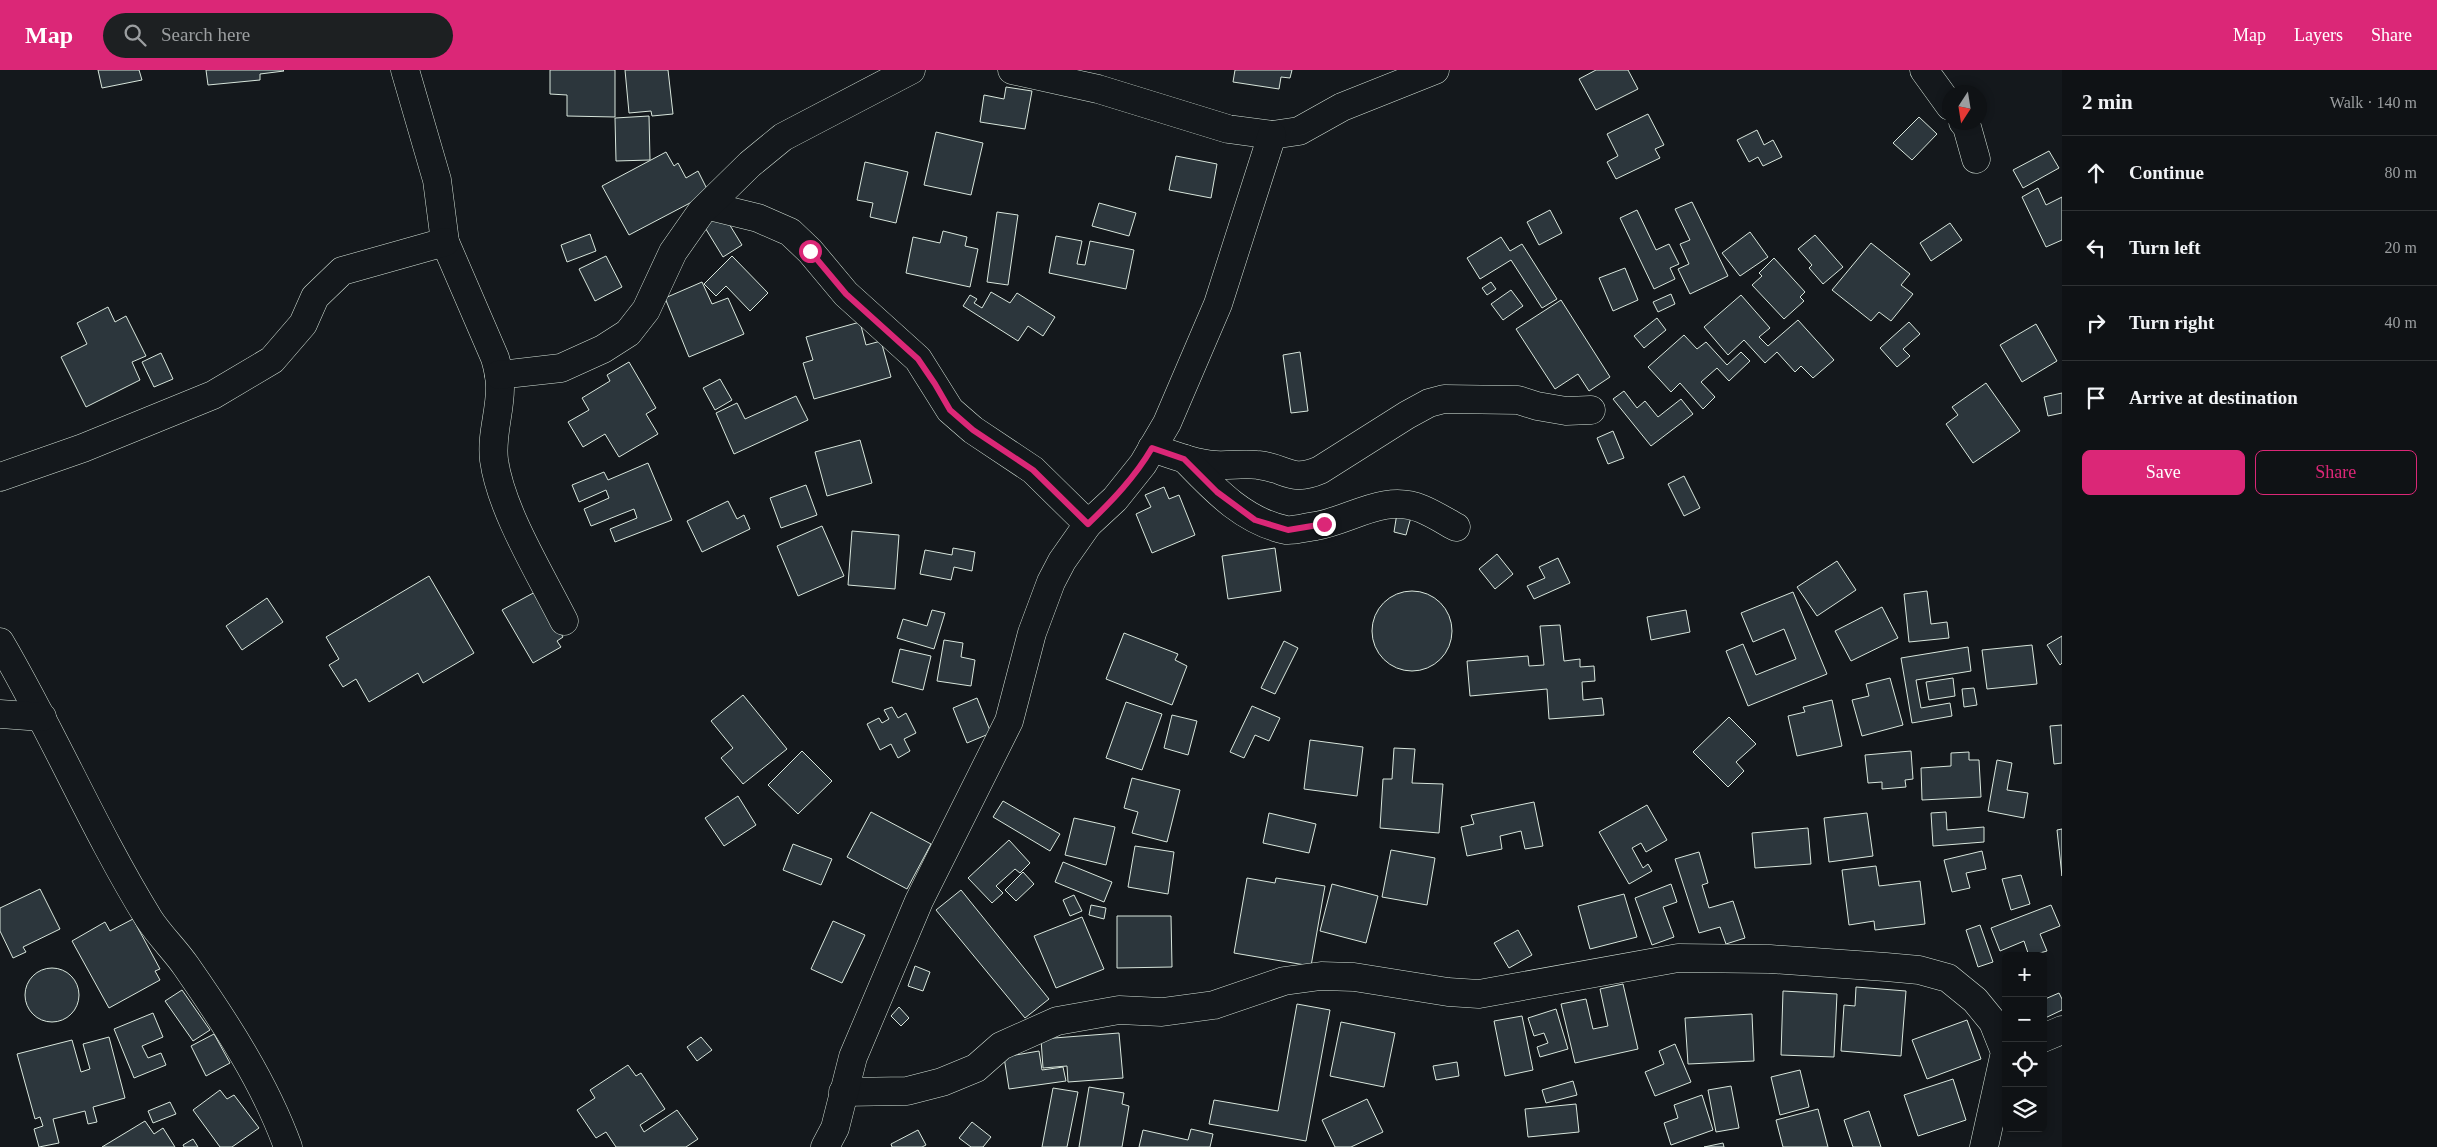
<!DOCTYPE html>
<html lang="en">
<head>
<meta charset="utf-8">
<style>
	body { margin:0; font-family:Georgia,serif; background:#1d2022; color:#f1f3f6 }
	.controls { position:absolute; right:15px; bottom:15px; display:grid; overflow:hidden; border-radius:8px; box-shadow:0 2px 8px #0003 }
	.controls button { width:45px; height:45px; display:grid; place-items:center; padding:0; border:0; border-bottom:1px solid #2f3234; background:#0f1215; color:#f1f3f6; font:25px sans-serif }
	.compass { position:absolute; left:1942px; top:15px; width:45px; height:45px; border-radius:50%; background:#0f1215; box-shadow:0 2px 8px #0003; rotate:192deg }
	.stop { position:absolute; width:15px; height:15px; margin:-11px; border:4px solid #db2777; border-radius:50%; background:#fff }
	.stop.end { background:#db2777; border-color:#fff; box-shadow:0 1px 5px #0008 }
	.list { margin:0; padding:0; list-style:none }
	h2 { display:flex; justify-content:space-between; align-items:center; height:65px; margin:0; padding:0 20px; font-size:21px }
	h2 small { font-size:16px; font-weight:400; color:#9b9ea0 }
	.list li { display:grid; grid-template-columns:32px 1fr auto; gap:15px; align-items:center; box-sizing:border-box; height:75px; padding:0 20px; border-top:1px solid #2f3234 }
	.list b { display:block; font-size:19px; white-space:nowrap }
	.list em { font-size:16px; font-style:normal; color:#9b9ea0 }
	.actions { display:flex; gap:10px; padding:15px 20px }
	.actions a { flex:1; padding:11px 0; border:1px solid #db2777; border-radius:8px; text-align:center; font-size:18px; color:#db2777 }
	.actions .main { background:#db2777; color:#fff }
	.icon { flex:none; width:28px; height:28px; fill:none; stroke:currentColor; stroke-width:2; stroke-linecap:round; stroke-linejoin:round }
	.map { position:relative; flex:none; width:2062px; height:1077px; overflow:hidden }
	header { display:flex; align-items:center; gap:30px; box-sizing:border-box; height:70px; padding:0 25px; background:#db2777; color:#fff }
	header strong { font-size:24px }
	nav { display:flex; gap:28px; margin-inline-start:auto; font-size:18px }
	.search { width:350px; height:45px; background:#1d2022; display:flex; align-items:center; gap:12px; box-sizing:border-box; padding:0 18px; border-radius:28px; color:#9b9ea0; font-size:19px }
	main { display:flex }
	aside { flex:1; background:#0f1215 }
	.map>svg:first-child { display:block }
	.building { fill:#2c363c; stroke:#d8e6dc }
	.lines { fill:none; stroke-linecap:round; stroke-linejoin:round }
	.street-casing { stroke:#d8e6dc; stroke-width:29 }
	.street { stroke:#14181c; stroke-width:28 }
	.route { stroke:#db2777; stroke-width:6 }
</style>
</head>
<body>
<header>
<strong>Map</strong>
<div class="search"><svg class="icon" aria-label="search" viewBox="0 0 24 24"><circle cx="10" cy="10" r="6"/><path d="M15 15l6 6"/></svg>Search here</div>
<nav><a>Map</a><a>Layers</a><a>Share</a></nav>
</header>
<main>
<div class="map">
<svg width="2062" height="1077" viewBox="0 0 2062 1077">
	<rect width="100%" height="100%" fill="#14181c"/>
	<g class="building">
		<path d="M98 0H139L142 10 102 18Z"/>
		<path d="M206 0H283L284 1 260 4V10L208 15Z"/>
		<path d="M550 0H615V47L567 46V25L550 24Z"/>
		<path d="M625 0H668L673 44 652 46 651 41 629 43Z"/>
		<path d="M1235 0H1292L1290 8 1281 7 1279 19 1233 12Z"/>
		<path d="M1596 0H1628L1638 19 1596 40 1579 9Z"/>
		<path d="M1006 17 1032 21 1025 59 980 52 984 25 1004 29Z"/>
		<path d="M1648 44 1664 75 1655 79 1660 88 1616 109 1607 92 1618 86 1607 64Z"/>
		<path d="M649 46 650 90 616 91 615 48Z"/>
		<path d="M1919 47 1937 64 1912 90 1893 73Z"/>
		<path d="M1757 60 1764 75 1773 70 1782 87 1763 96 1758 87 1749 92 1737 70Z"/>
		<path d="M936 62 983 73 971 125 924 115Z"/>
		<path d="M2049 81 2059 98 2023 118 2013 100Z"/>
		<path d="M666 82 674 96 678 93 686 108 698 101 709 123 629 165 602 116Z"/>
		<path d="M1176 86 1217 94 1211 128 1169 120Z"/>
		<path d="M865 92 908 102 896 153 870 147 873 133 857 130Z"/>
		<path d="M2038 118 2046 135 2062 127V170L2046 177 2022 127Z"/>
		<path d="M1692 132 1728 206 1690 224 1678 199 1689 194 1680 174 1690 170 1675 139Z"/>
		<path d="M1099 133 1136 143 1129 166 1092 156Z"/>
		<path d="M1550 140 1562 163 1539 175 1527 152Z"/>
		<path d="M1637 140 1656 180 1669 174 1679 194 1670 198 1675 209 1654 219 1620 148Z"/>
		<path d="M997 142 1018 145 1008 215 987 212Z"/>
		<path d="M723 144 742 175 723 187 704 156Z"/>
		<path d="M1950 153 1962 170 1931 191 1920 173Z"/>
		<path d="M943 161 967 167 965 176 978 179 970 217 906 203 913 167 940 173Z"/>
		<path d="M1750 162 1768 187 1740 206 1722 183Z"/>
		<path d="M590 164 596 181 567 192 561 175Z"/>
		<path d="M1815 165 1843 197 1823 214 1809 198 1812 195 1798 179Z"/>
		<path d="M1056 166 1082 171 1077 194 1085 195 1090 171 1134 180 1126 219 1049 203Z"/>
		<path d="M1501 167 1510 181 1522 174 1557 229 1542 238 1511 190 1480 209 1467 188Z"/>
		<path d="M1871 173 1910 204 1901 215 1913 224 1891 251 1879 242 1871 251 1832 220Z"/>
		<path d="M606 186 622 217 595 231 579 199Z"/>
		<path d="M732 186 768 223 750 241 726 216 716 226 704 214Z"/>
		<path d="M1774 188 1805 222 1800 227 1804 231 1784 249 1752 215 1762 206 1759 203Z"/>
		<path d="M1625 198 1638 230 1613 241 1599 208Z"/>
		<path d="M702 212 712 234 728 228 744 264 689 287 665 228Z"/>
		<path d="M1491 212 1496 219 1487 225 1482 218Z"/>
		<path d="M1511 220 1523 236 1503 250 1491 234Z"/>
		<path d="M991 222 1010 233 1017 223 1055 247 1043 266 1028 256 1018 271 963 236 970 225 977 229 974 233 982 238Z"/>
		<path d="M1671 224 1675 234 1658 242 1653 232Z"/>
		<path d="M1741 225 1770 258 1759 267 1768 276 1798 250 1834 290 1813 308 1801 296 1795 302 1777 282 1765 293 1744 270 1728 285 1704 257Z"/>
		<path d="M1561 230 1610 307 1589 321 1578 304 1555 319 1516 259Z"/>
		<path d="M108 237 115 252 126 246 146 286 132 292 140 310 86 337 61 287 87 274 77 253Z"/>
		<path d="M1657 248 1666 260 1644 278 1634 266Z"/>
		<path d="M860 252 866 275 881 271 891 307 814 329 803 293 813 290 806 267Z"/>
		<path d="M1909 252 1920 264 1903 279 1910 286 1897 297 1880 278Z"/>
		<path d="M2036 254 2057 291 2022 312 2000 275Z"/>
		<path d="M1684 265 1697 279 1706 272 1727 295 1741 282 1750 291 1729 311 1717 298 1701 312 1715 327 1703 339 1680 313 1671 322 1648 297Z"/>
		<path d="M1300 282 1308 341 1291 343 1283 285Z"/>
		<path d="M161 283 173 309 154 317 142 292Z"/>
		<path d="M629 292 656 338 646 344 658 364 619 387 605 364 583 377 568 352 589 340 582 328 610 311 607 305Z"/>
		<path d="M720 309 732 330 715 340 703 318Z"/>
		<path d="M1986 313 2020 361 1973 393 1946 354 1958 345 1952 337Z"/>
		<path d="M1624 321 1637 338 1645 331 1658 347 1681 329 1693 344 1651 376 1613 329Z"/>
		<path d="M2062 323V343L2048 346 2044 327Z"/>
		<path d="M796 326 808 350 734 384 716 343 737 333 745 349Z"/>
		<path d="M1613 361 1624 388 1608 394 1597 368Z"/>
		<path d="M860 370 872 413 827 426 815 382Z"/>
		<path d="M648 393 672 450 615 472 610 459 637 448 634 439 591 456 584 439 609 428 606 420 579 432 572 415 604 402 608 410Z"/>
		<path d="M1684 406 1700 438 1684 446 1668 414Z"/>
		<path d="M806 415 817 445 781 458 770 428Z"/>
		<path d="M1164 417 1169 429 1179 425 1195 465 1152 483 1136 444 1151 437 1145 425Z"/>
		<path d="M728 431 737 449 744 445 750 459 702 482 687 451Z"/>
		<path d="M1397 443 1411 447 1406 465 1394 462Z"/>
		<path d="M822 456 844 506 798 526 777 476Z"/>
		<path d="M852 461 899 465 895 519 848 515Z"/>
		<path d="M953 478 975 482 972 501 954 497 951 510 920 504 925 480 952 485Z"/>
		<path d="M1275 478 1281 521 1228 529 1222 486Z"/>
		<path d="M1497 484 1513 504 1495 519 1479 499Z"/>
		<path d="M1558 488 1570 513 1534 529 1527 516 1545 508 1539 497Z"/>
		<path d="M1837 491 1856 520 1817 546 1797 517Z"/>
		<path d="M429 506 474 583 423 613 418 603 369 632 356 609 343 617 329 595 339 589 326 567Z"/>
		<path d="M537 521 563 567 557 571 561 577 533 593 502 540Z"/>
		<path d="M1927 521 1931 554 1947 552 1949 568 1909 572 1904 524Z"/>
		<circle cx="1412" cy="561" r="40"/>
		<path d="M1793 522 1827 604 1748 636 1726 581 1743 574 1756 605 1796 589 1784 559 1753 572 1741 543Z"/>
		<path d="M267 528 283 552 242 580 226 556Z"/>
		<path d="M1882 537 1898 568 1851 591 1835 561Z"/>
		<path d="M932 540 945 543 934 579 897 568 903 549 927 556Z"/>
		<path d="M1686 540 1690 562 1651 570 1647 547Z"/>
		<path d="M1560 555 1564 591 1580 589V597L1594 596 1595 611 1582 612 1583 630 1602 628 1604 645 1549 649 1547 619 1470 626 1467 591 1528 586 1529 596 1544 595 1540 556Z"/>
		<path d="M1124 563 1178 584 1175 590 1187 596 1172 635 1106 609Z"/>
		<path d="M2062 566V593L2060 595 2047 575Z"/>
		<path d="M944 570 963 573 961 587 975 590 971 616 937 611Z"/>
		<path d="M1284 571 1298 578 1275 624 1261 618Z"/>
		<path d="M2032 575 2037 614 1987 619 1982 580Z"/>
		<path d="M1968 577 1971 601 1916 610 1921 638 1950 633 1952 646 1912 653 1901 588Z"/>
		<path d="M900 579 931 586 923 620 892 612Z"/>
		<path d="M1890 608 1903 655 1862 666 1852 630 1869 626 1866 614Z"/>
		<path d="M1953 608 1955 626 1929 630 1926 612Z"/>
		<path d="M1974 618 1977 635 1964 637 1962 619Z"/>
		<path d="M743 625 787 679 743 714 721 688 733 678 711 651Z"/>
		<path d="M977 628 991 663 967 673 953 638Z"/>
		<path d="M1832 630 1842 676 1797 686 1788 646 1805 642 1803 637Z"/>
		<path d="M1126 632 1162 644 1142 700 1106 688Z"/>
		<path d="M1252 636 1280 648 1269 671 1255 665 1244 688 1230 682Z"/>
		<path d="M892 637 898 648 906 643 916 663 904 669 910 681 898 688 891 674 880 680 867 654 879 648 882 653 889 649 884 640Z"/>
		<path d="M1172 645 1197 651 1188 685 1164 678Z"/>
		<path d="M1729 647 1756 674 1736 692 1744 701 1728 717 1693 682Z"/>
		<path d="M2062 655V693L2054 694 2050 656Z"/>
		<path d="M1310 670 1363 677 1357 726 1304 719Z"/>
		<path d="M1394 678 1415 679 1412 713 1443 714 1439 763 1380 758 1383 709H1392Z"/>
		<path d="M802 681 832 711 798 744 768 715Z"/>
		<path d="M1911 681 1913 709 1905 710 1906 717 1882 719V712L1868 713 1865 685Z"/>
		<path d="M1969 682V690H1979L1981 727 1922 730 1921 698 1951 696V683Z"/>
		<path d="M1997 690 2012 693 2007 720 2028 723 2024 748 1988 741Z"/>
		<path d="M1132 708 1180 720 1167 772 1132 763 1138 742 1124 738Z"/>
		<path d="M738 726 756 755 724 776 705 748Z"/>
		<path d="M1003 731 1060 764 1050 781 993 747Z"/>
		<path d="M1534 732 1543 776 1525 779 1521 761 1500 766 1502 779 1467 786 1461 757 1474 754 1471 745Z"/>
		<path d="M1647 735 1667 770 1646 782 1641 773 1632 778 1643 798 1648 794 1652 801 1629 814 1599 762Z"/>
		<path d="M871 742 931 774 907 819 847 787Z"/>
		<path d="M1946 742 1947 760 1984 757V772L1933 776 1931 743Z"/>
		<path d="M1269 743 1316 754 1309 783 1263 773Z"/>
		<path d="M1867 743 1873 786 1829 792 1824 748Z"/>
		<path d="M1074 748 1115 757 1106 795 1065 785Z"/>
		<path d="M1808 758 1811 794 1755 798 1752 763Z"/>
		<path d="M2062 759V806L2057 760Z"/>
		<path d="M1009 770 1030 793 1020 803 1015 799 996 816 1003 823 992 833 968 808Z"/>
		<path d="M793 774 832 789 821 815 783 800Z"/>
		<path d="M1135 776 1174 782 1168 824 1128 817Z"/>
		<path d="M1391 780 1435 788 1427 835 1382 827Z"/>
		<path d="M1982 781 1986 799 1966 803 1970 818 1952 822 1944 790Z"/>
		<path d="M1699 782 1708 813 1702 815 1709 838 1733 831 1745 868 1726 874 1720 857 1699 863 1675 789Z"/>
		<path d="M1063 792 1112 812 1104 832 1055 812Z"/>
		<path d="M1876 796 1879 816 1920 811 1925 854 1875 860 1874 851 1849 855 1842 800Z"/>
		<path d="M1023 802 1034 814 1016 831 1005 820Z"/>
		<path d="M2021 805 2030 834 2011 840 2002 809Z"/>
		<path d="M1247 808 1275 813 1276 808 1325 816 1311 896 1234 883Z"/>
		<path d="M1332 814 1378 826 1366 873 1320 861Z"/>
		<path d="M1671 814 1677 832 1663 837 1674 867 1652 875 1635 828Z"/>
		<path d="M40 819 60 859 23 877 26 882 13 888 0 861V838Z"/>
		<path d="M961 820 1049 929 1025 948 936 840Z"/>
		<path d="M1624 824 1637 867 1590 879 1578 836Z"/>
		<path d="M1074 825 1082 841 1070 846 1063 830Z"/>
		<path d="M1091 835 1106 838 1104 849 1089 845Z"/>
		<path d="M2051 835 2060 856 2040 864 2047 881 2029 886 2024 871 2000 881 1991 858Z"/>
		<path d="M1117 846H1171L1172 897 1117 898Z"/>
		<path d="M1082 847 1104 899 1056 918 1034 866Z"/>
		<path d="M133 849 160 899 155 901 160 910 109 938 72 871 105 852 110 861Z"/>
		<path d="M833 851 865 865 842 913 811 899Z"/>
		<path d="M1980 855 1993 892 1978 897 1966 860Z"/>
		<path d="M1518 860 1532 885 1509 898 1494 873Z"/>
		<path d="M915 896 930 902 923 921 908 916Z"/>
		<circle cx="52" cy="925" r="27"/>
		<path d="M1623 914 1638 979 1575 993 1561 934 1586 929 1593 959 1608 956 1600 919Z"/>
		<path d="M1856 917 1906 921 1901 986 1841 981 1844 935 1855 936Z"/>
		<path d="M182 920 210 960 193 971 165 931Z"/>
		<path d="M1783 921 1837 924 1834 987 1781 985Z"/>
		<path d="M2059 923 2062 929V940L2043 949V926L2045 929Z"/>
		<path d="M1297 934 1330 940 1306 1071 1209 1054 1214 1030 1278 1041Z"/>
		<path d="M899 937 909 948 901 956 891 946Z"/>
		<path d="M1556 939 1568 979 1540 987 1537 977 1548 973 1544 963 1534 966 1528 948Z"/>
		<path d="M153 943 163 967 142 976 148 988 161 983 166 995 134 1008 114 959Z"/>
		<path d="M1752 944 1754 991 1688 994 1685 948Z"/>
		<path d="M1522 946 1533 1000 1505 1006 1494 951Z"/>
		<path d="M1967 950 1981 989 1927 1009 1912 970Z"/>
		<path d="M1341 952 1395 963 1384 1017 1330 1006Z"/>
		<path d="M1119 963 1123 1008 1068 1012 1067 996 1043 998 1041 969Z"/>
		<path d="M214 964 230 993 206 1006 191 976Z"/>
		<path d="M109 967 125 1028 93 1037 97 1052 88 1054 85 1041 53 1049 59 1073 39 1077 34 1059 43 1056 40 1047 35 1049 17 984 72 970 81 1002 90 999 83 974Z"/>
		<path d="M701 967 712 980 697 991 687 977Z"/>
		<path d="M1675 974 1691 1012 1655 1026 1645 1002 1664 994 1659 981Z"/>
		<path d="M1039 981 1042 1000 1063 997 1066 1011 1009 1019 1004 987Z"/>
		<path d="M1457 992 1459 1006 1436 1010 1433 996Z"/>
		<path d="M628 995 636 1006 641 1003 665 1039 640 1055 644 1062 677 1040 698 1069 686 1077H616L606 1062 596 1068 577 1040 595 1028 590 1020Z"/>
		<path d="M1800 1000 1809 1037 1780 1045 1771 1007Z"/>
		<path d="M1953 1009 1966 1050 1918 1066 1904 1025Z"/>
		<path d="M1573 1011 1577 1025 1546 1033 1542 1020Z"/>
		<path d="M1731 1016 1739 1058 1716 1062 1708 1020Z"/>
		<path d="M1089 1017 1124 1023 1122 1034 1129 1036 1122 1077H1079Z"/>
		<path d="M1053 1018 1078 1022 1067 1077H1042Z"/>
		<path d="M220 1020 227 1029 234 1025 259 1058 232 1077H220L193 1040Z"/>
		<path d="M1702 1025 1713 1060 1671 1075 1664 1053 1678 1048 1674 1035Z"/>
		<path d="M1367 1029 1383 1062 1351 1077H1335L1322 1050Z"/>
		<path d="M170 1032 176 1044 153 1053 148 1041Z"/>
		<path d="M1576 1034 1579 1062 1528 1067 1525 1039Z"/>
		<path d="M1818 1039 1828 1077H1783L1776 1050Z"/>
		<path d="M1869 1041 1881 1077H1853L1844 1050Z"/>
		<path d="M145 1051 154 1064 163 1058 175 1077H102Z"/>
		<path d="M972 1052 991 1067 983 1077H971L959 1068Z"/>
		<path d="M1191 1059 1213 1064 1210 1077H1139L1143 1060 1188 1070Z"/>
		<path d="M918 1060 926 1075 922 1077H892L891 1074Z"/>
		<path d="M193 1069 198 1077H184L183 1075Z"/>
		<path d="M1723 1073 1724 1077H1704Z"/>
	</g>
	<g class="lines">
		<g class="street-casing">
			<g id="street">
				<path d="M405 0 437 110 445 172 495 288C498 298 500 308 500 318 500 343 491 365 494 390 501 441 541 505 564 551"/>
				<path d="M1012 0 1098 19 1228 59 1272 65 1299 61 1342 37 1435 0"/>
				<path d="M1924 0 1950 36"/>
				<path d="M1963 52 1967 57 1976 89"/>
				<path d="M709 136 758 148 790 162 810 181 846 224 918 289 950 340 973 360 1033 400 1088 454"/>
				<path d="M499 305 561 298 603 279 628 263 646 240 673 182 701 142 750 94 783 67 911 0"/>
				<path d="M1152 378C1173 385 1193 393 1215 395 1229 396 1244 393 1258 395 1287 398 1290 413 1320 400L1407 345 1429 333 1444 329 1518 330 1537 336 1566 341 1591 340"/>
				<path d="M1185 389C1214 419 1243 451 1286 460 1294 461 1307 457 1316 456 1351 450 1385 423 1422 439 1434 444 1445 451 1456 457"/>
				<path d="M0 407 83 378 213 325 272 290 303 254 315 227 342 201 445 172"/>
				<path d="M0 572C53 662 94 760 149 849 160 866 175 880 186 896 225 952 265 1013 288 1077"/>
				<path d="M0 644 42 647"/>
				<path d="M2043 968 2062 960"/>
				<path d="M843 1022 907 1021 942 1012 976 998 1001 976 1057 951 1119 940 1162 942 1214 935 1284 911 1321 906 1354 907 1448 922 1479 924 1678 888 1770 889 1886 897 1919 900 1948 908 1975 930 1993 952 2005 982 1984 1077"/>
				<path d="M825 1077 835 1058 853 987 919 831 1009 651 1032 563 1051 512 1062 491 1088 454 1115 429 1143 394 1167 353 1218 234 1272 65"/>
			</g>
		</g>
		<use href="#street" class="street"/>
	</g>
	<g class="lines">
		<path class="route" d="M810 181 846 224 918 289 935 314 950 340 973 360 1033 400 1088 454C1112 431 1135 407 1152 378L1184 389 1217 422 1255 450 1288 460 1324 454"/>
	</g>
</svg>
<div class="controls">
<button>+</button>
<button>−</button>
<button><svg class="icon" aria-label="locate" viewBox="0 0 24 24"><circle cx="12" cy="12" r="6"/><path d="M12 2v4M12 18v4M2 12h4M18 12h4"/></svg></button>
<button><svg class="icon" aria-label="layers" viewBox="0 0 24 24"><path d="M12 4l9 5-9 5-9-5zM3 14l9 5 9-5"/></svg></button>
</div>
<svg class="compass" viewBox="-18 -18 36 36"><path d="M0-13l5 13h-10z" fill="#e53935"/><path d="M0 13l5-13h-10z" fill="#9b9ea0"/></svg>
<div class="stop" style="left:810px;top:181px"></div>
<div class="stop end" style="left:1324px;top:454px"></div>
</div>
<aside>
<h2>2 min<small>Walk · 140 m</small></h2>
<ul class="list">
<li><svg class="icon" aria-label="ahead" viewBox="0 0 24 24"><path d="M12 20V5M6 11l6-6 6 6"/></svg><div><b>Continue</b></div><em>80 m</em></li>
<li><svg class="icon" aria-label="left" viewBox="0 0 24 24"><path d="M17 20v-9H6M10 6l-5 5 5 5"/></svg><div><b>Turn left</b></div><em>20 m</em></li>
<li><svg class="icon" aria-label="right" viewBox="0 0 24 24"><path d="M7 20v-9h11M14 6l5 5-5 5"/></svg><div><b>Turn right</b></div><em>40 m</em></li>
<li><svg class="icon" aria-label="arrive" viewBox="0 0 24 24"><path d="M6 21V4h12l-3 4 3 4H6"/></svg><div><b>Arrive at destination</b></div></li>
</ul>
<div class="actions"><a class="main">Save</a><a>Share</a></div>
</aside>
</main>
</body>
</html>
